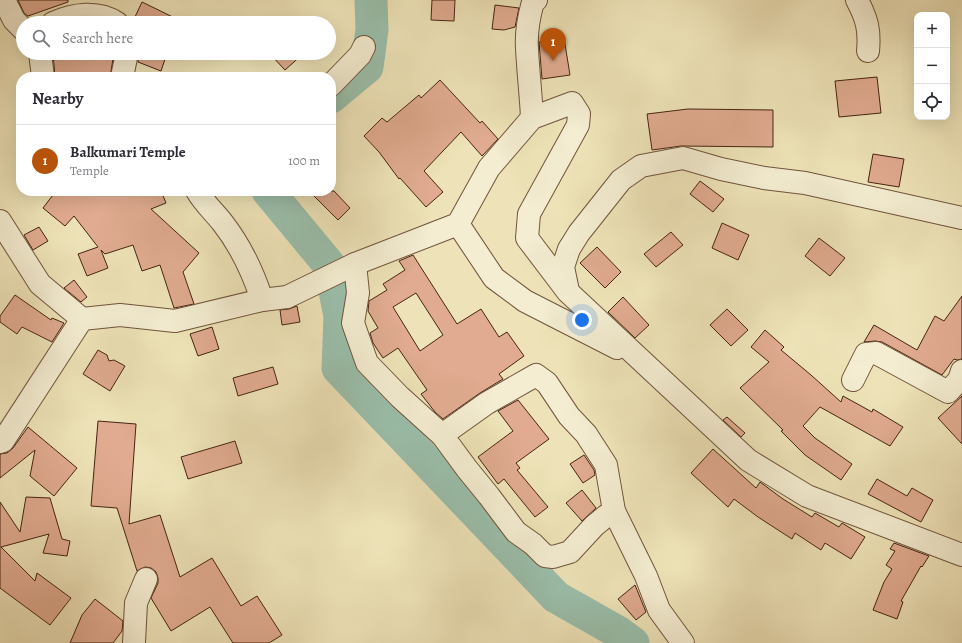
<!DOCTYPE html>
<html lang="en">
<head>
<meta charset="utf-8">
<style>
	body { margin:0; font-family:Alegreya,serif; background:#f7f7f7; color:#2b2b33 }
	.controls { position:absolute; right:12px; top:12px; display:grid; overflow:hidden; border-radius:8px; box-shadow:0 4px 16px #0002 }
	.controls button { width:36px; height:36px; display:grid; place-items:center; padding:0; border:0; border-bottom:1px solid #e1e1e2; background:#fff; color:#2b2b33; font:20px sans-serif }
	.you { position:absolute; left:582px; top:320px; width:14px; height:14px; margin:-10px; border:3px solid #fff; border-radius:50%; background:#1a73e8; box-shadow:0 0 0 6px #1a73e833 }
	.badge { display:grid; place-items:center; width:26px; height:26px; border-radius:50%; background:#b45309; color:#fff; font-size:13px; font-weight:700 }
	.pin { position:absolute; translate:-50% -33px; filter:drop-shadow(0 1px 2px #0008) }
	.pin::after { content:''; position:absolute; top:21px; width:14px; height:12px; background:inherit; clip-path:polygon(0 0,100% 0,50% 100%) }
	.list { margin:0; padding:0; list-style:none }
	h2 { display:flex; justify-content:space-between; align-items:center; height:52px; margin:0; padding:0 16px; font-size:17px }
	h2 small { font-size:13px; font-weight:400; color:#7c7c81 }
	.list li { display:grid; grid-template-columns:26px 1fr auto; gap:12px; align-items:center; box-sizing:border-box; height:72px; padding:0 16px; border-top:1px solid #e1e1e2 }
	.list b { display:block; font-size:15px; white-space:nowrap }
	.list p { margin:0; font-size:13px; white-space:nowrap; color:#7c7c81 }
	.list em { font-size:13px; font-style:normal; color:#7c7c81 }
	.icon { flex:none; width:22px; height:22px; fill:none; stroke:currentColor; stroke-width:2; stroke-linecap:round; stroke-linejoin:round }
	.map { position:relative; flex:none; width:962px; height:643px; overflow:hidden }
	.search { position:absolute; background:#fff; box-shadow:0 4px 16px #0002; left:16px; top:16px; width:320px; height:44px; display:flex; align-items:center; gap:10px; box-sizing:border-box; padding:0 14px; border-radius:22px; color:#7c7c81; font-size:15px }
	.panel { position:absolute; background:#fff; box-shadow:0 4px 16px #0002; left:16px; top:72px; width:320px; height:124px; border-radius:16px }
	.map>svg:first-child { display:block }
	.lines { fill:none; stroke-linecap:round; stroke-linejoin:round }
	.river { stroke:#9abeaa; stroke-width:33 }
	.building { fill:#e0ab90; stroke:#462412; fill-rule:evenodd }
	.minor-casing { stroke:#70543c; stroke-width:24 }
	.minor { stroke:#f4edd1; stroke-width:22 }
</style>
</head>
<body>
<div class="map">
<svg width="962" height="643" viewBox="0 0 962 643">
	<rect width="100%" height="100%" fill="#eee3b8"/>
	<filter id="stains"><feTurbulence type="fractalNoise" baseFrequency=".005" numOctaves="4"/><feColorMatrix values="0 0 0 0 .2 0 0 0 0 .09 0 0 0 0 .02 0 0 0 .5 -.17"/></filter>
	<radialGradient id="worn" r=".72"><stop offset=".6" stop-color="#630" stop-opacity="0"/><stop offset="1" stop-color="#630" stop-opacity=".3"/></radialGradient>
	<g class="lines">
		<g class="river">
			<path d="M331 97 367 67 372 30 371 0"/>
			<path d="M268 191 330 266 340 316 338 368 556 597 618 632 633 643"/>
		</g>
	</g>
	<g class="building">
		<path d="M18 0H68V2L28 16 24 13Z"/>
		<path d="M432 0H455L454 21 431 20Z"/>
		<path d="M142 2 185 23H141L134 19Z"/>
		<path d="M495 5 519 8 515 27 504 30 492 29Z"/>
		<path d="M564 38 570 75 542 79 539 42Z"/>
		<path d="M53 53H114L110 77H55Z"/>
		<path d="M139 53H167L161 71 138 62Z"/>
		<path d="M269 53H304L285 70Z"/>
		<path d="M877 77 881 113 839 117 835 81Z"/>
		<path d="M440 80 480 123 482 121 498 139 482 156 461 132 424 171 443 192 426 207 400 178 399 179 379 152 364 136 382 118 387 122 419 95 421 98Z"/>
		<path d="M688 109 773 110V147L681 146 652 150 647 114Z"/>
		<path d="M873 154 904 159 899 187 868 182Z"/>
		<path d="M700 181 724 199 713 212 690 194Z"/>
		<path d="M56 191H161L166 203 151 209 199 253 183 272 194 304 174 308 160 265 142 271 133 245 105 254 101 250 108 268 87 276 78 254 98 247 74 216 65 226 43 208Z"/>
		<path d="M309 191H334L350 208 338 220Z"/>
		<path d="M722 223 749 235 738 260 712 248Z"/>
		<path d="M39 227 48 241 33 250 24 235Z"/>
		<path d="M671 232 683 245 656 267 644 254Z"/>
		<path d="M819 238 845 258 830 276 805 256Z"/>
		<path d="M597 247 621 272 605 288 580 263Z"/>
		<path d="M413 255 457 324 481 309 499 337 507 332 524 356 499 374 503 379 480 393 443 419 435 412 421 394 427 390 398 348 383 358 373 343 370 333 378 328 368 311 369 301 387 290 383 284 405 270 399 261ZM416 293 443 335 420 351 393 307Z"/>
		<path d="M74 280 87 297 81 302 64 288Z"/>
		<path d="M15 295 51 320 52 318 64 323 52 342 22 327 17 334 0 322V316Z"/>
		<path d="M962 296V359L957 360 954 359 942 375 882 342 875 341 864 342 874 325 917 350 935 316 944 321Z"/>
		<path d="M623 297 649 325 635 338 608 312Z"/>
		<path d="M297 306 300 322 282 325 280 310 289 309Z"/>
		<path d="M727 309 748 330 731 346 710 325Z"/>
		<path d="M212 327 219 349 198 356 190 334Z"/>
		<path d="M765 330 784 347 781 350 811 375 841 402 843 396 872 412 873 409 903 427 890 446 820 407 803 426 815 438 852 464 841 480 805 455 781 431 783 430 740 388 769 362 751 347Z"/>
		<path d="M98 350 107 355 109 361 114 360 125 366 110 391 83 374Z"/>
		<path d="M273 367 278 384 238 396 233 378Z"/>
		<path d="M962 396V444L938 418Z"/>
		<path d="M518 400 549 439 516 463 520 468 517 470 548 507 535 517 504 479 498 484 478 457 513 431 498 411Z"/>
		<path d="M727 417 745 433 741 437 723 420Z"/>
		<path d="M98 421 136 424 129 524 160 515 180 577 212 558 241 606 257 596 282 635 269 643H233L210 607 171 631 151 598 158 583V578L156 572 151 568 145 567 137 571 117 508 91 506Z"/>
		<path d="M28 427 77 468 54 496 30 476 35 450 0 478V454L7 453 13 448Z"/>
		<path d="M235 441 242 463 188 479 181 457Z"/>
		<path d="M713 449 756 488 760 482 783 499 812 517 815 513 839 527 842 523 865 537 851 559 825 543 821 550 795 533 792 539 758 517 734 499 728 507 691 473Z"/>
		<path d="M584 455 594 470 595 475 583 483 570 464Z"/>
		<path d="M877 479 907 496 912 488 933 500 921 522 868 494Z"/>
		<path d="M582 490 596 508 582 521 566 503Z"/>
		<path d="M26 497 50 498 62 539 70 541 67 556 43 553 49 534 1 547 35 581 37 573 71 598 50 625 0 588V502L20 532Z"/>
		<path d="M894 543 929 556 922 567 921 566 901 601 903 602 897 619 873 610 884 582 892 569 886 565 895 551 890 549Z"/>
		<path d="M635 585 646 612 636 620 618 599Z"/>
		<path d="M95 599 123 621 122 631 113 643H70L82 615Z"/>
	</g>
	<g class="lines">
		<g class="minor-casing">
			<g id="minor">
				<path d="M4 0 14 20 23 29"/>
				<path d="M857 0C867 19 870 30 868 51"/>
				<path d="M53 23C73 14 98 10 117 23"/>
				<path d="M40 53 43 77"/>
				<path d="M122 77 127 53"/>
				<path d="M331 85 360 55 364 47"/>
				<path d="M532 118C531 95 528 71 527 48 526 32 529 16 533 2L536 0"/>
				<path d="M197 191C204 203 214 212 222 222 240 245 253 272 262 300"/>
				<path d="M0 221 40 284 82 319"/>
				<path d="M458 224 494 278 525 301 617 348"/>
				<path d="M355 264 358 293 353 323 367 363 400 397 442 435 467 469 489 496 516 532 533 544 545 556 553 557 570 552 594 526 606 516 614 511"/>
				<path d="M568 291 563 267 569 249 579 233 621 180 641 166 683 158 721 169 764 178 805 183 962 218"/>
				<path d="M853 380 866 354 876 353 948 392 959 380 962 371"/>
				<path d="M442 435 487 403 536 375 547 383 569 416 586 434 606 465 614 511 646 576 659 610 683 643"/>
				<path d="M0 442 3 441 82 319 120 315 175 321 262 300 287 297 355 264 458 224 489 168 532 118 572 103 579 114 578 125 529 214 527 238 568 292 748 460 807 496 962 555"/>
				<path d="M134 643 136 603 146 579"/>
			</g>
		</g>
		<use href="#minor" class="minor"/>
	</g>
	<rect width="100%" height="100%" filter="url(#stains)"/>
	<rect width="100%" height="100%" fill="url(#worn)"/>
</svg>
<div class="controls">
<button>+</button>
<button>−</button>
<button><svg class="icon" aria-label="locate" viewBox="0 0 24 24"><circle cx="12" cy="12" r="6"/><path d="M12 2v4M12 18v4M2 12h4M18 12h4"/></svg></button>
</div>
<div class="you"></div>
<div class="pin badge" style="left:553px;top:61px">1</div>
<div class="search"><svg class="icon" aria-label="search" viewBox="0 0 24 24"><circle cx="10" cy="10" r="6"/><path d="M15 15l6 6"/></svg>Search here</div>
<section class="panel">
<h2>Nearby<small></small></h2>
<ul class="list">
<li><span class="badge">1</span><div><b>Balkumari Temple</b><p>Temple</p></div><em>100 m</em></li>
</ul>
</section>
</div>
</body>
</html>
